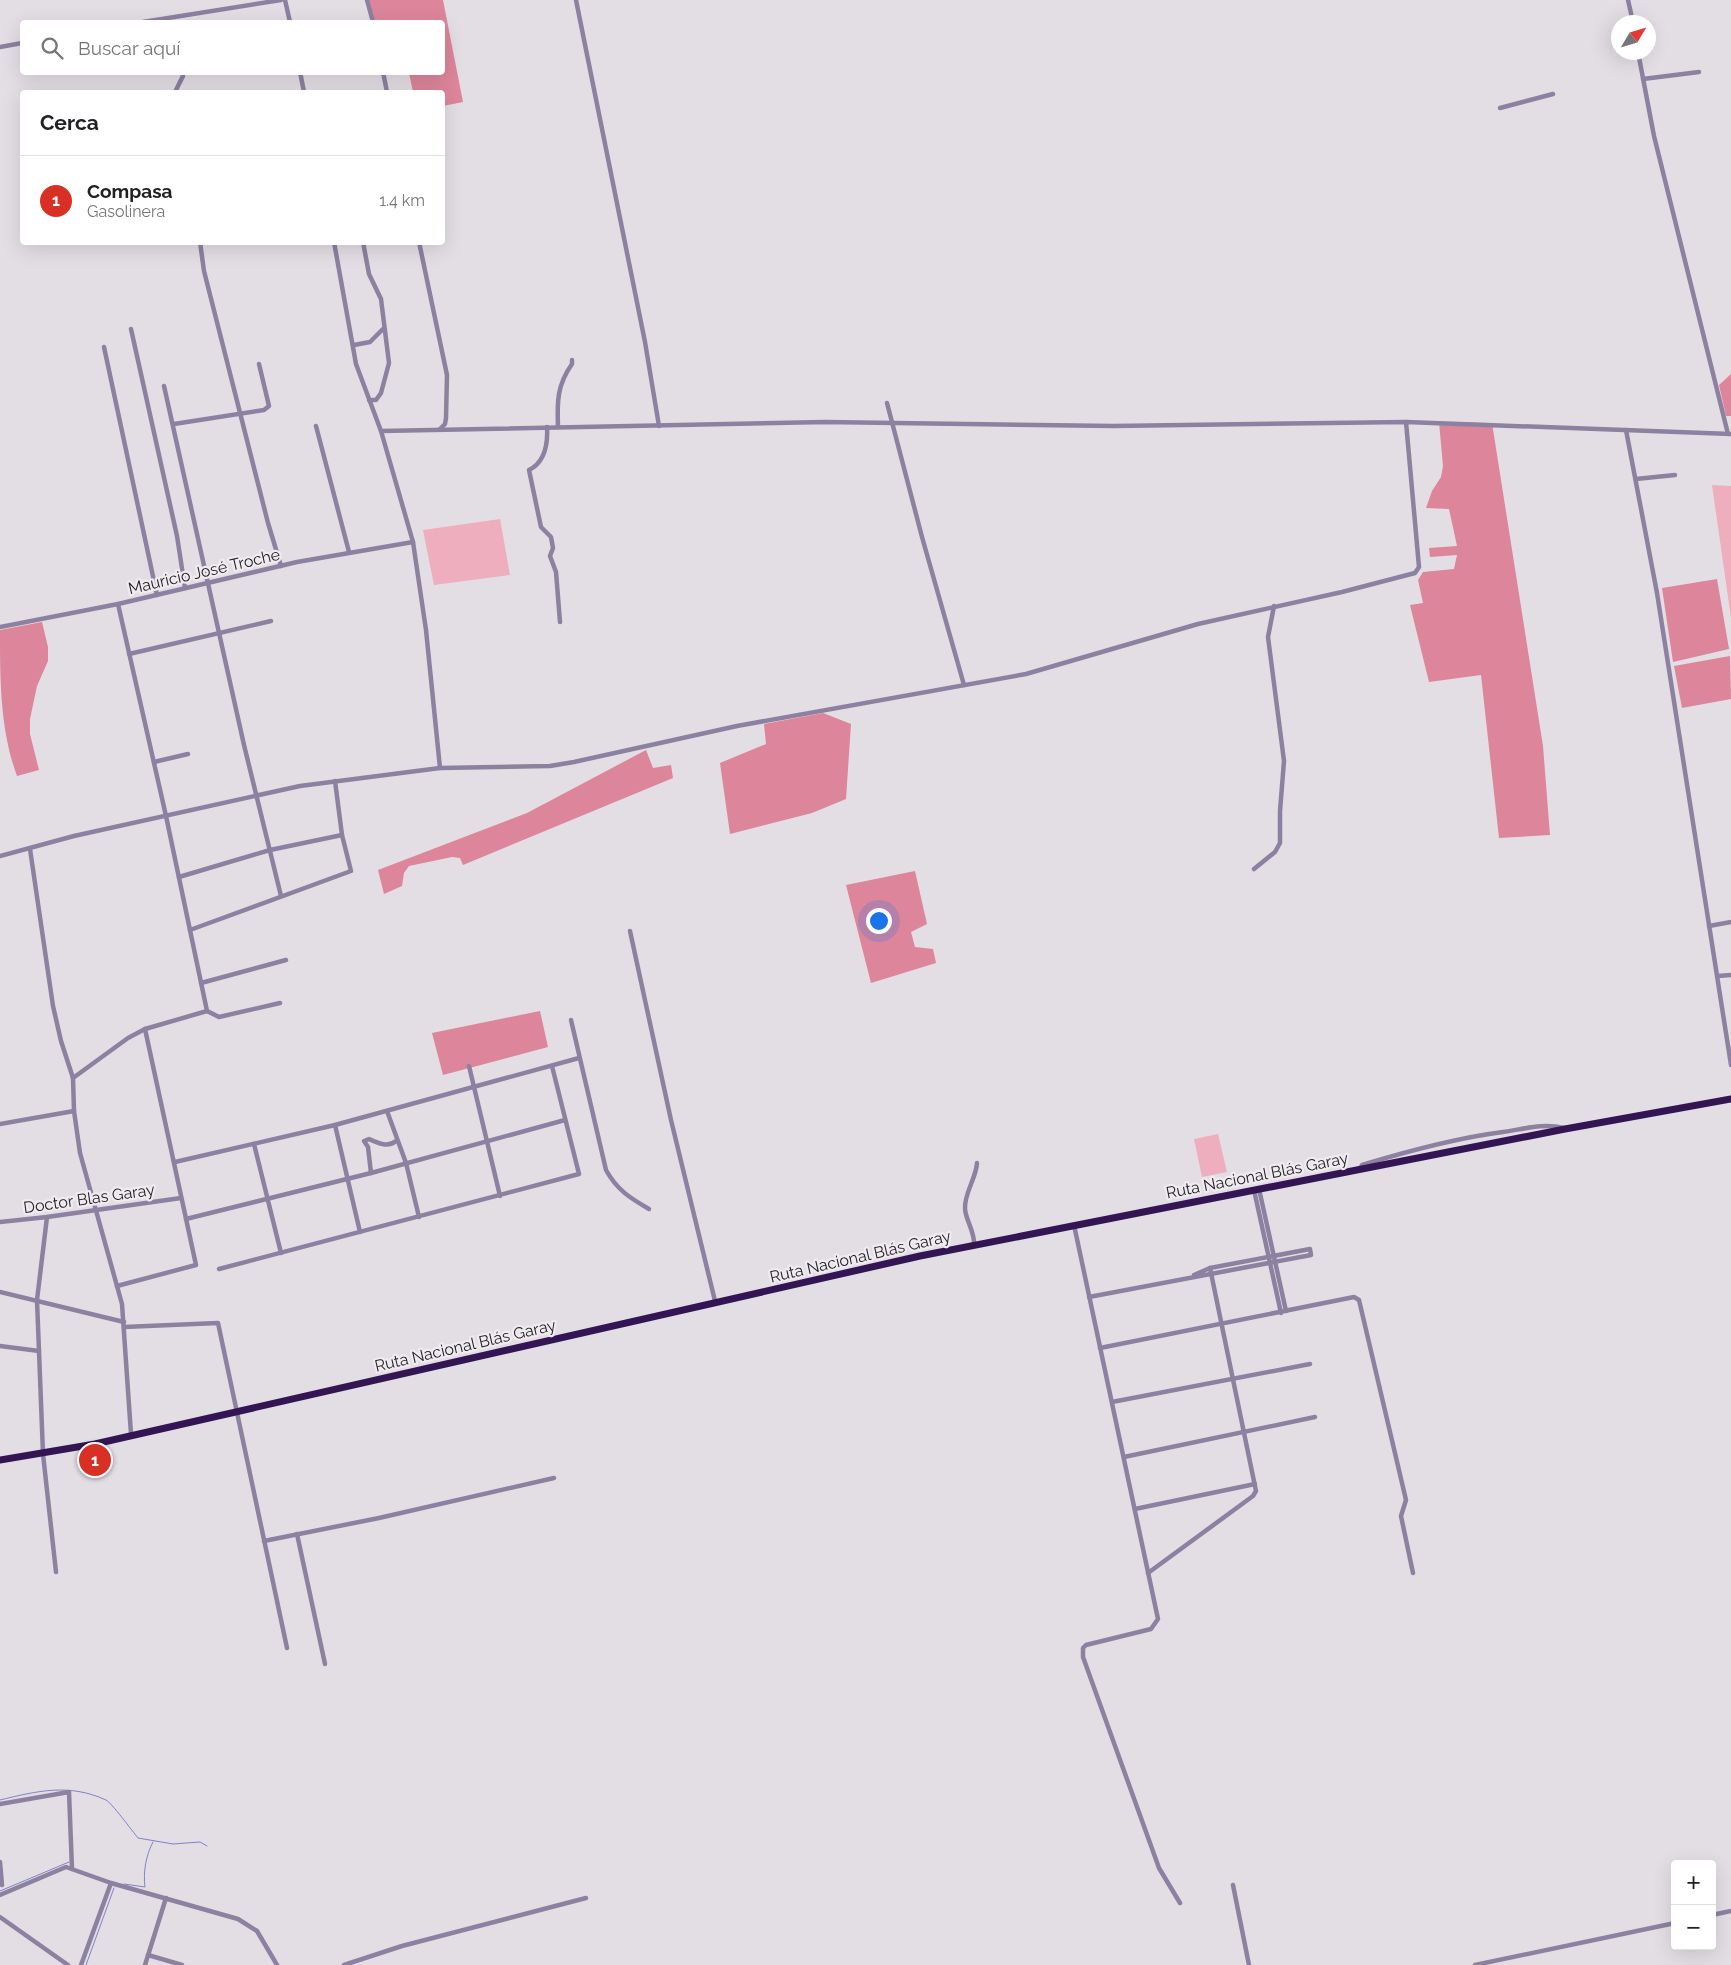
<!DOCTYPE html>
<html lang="es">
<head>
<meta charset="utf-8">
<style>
	body { margin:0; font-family:Raleway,sans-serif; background:#f6f6f6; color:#202124 }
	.controls { position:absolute; right:15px; bottom:15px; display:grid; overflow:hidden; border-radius:5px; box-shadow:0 5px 20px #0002 }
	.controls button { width:45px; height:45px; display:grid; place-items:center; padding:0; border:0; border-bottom:1px solid #e0e0e0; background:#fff; color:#202124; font:25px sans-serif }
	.compass { position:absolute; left:1611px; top:15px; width:45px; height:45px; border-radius:50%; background:#fff; box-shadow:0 5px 20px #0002; rotate:52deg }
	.you { position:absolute; left:878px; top:920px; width:18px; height:18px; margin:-12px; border:4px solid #fff; border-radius:50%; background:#1a73e8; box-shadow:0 0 0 8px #1a73e833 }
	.badge { display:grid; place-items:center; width:32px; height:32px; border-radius:50%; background:#d93025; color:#fff; font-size:16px; font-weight:700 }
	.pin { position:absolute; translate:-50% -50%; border:2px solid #fff; box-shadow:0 1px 5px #0006 }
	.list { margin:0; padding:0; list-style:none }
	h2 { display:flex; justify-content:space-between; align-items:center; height:65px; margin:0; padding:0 20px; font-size:21px }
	h2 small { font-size:16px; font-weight:400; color:#757577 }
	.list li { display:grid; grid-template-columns:32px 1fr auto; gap:15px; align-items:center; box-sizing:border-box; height:90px; padding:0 20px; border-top:1px solid #e0e0e0 }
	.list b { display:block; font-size:19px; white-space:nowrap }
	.list p { margin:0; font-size:16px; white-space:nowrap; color:#757577 }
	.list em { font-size:16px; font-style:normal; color:#757577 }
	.icon { flex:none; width:28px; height:28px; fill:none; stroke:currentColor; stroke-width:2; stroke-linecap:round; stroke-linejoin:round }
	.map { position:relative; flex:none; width:1731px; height:1965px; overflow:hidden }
	.search { position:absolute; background:#fff; box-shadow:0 5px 20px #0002; left:20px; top:20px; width:425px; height:55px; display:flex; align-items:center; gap:12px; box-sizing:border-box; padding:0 18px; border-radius:5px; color:#757577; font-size:19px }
	.panel { position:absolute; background:#fff; box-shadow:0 5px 20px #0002; left:20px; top:90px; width:425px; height:155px; border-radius:5px }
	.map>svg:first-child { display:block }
	.green { fill:#eeaebd }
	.forest { fill:#dc859b }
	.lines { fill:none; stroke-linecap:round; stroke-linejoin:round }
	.stream { stroke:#7f82cb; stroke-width:1 }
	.minor { stroke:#8d81a1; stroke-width:4.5 }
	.highway { stroke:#341554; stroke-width:7 }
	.labels { text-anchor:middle; stroke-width:4.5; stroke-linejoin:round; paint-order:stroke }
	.street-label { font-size:16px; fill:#252325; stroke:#f0ebf1 }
</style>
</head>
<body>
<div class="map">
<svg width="1731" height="1965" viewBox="0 0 1731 1965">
	<rect width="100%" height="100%" fill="#e3dee4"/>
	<g class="green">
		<path d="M1712 485 1731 486V618Z"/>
		<path d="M500 519 510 575 434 585 423 530Z"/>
		<path d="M1218 1134 1227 1172 1202 1177 1194 1139Z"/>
	</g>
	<g class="forest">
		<path d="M366 0H443L463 102 443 106 442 92H413L409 73 442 72V22H371Z"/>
		<path d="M1731 374V416H1726L1719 385Z"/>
		<path d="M1439 422 1492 423 1543 746 1550 835 1499 838 1481 675 1429 682 1410 605 1423 603 1418 580 1423 572 1454 569 1457 555 1430 557 1429 548 1457 546 1449 509 1426 508 1432 491 1441 477 1443 466Z"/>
		<path d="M1717 579 1729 649 1673 662 1662 588Z"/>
		<path d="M42 622 48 647V661L37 686 30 719V734L39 770 17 776C0 730 0 679 0 630Z"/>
		<path d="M1730 656 1731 699 1682 708 1674 666Z"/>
		<path d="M823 713 851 724 846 799 812 813 730 834 720 763 766 744 764 724Z"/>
		<path d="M646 750 653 768 671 765 673 778 463 865 460 858 452 857 409 866 404 873 402 886 384 894 378 870 527 813Z"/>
		<path d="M915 871 927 924 911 932 915 947 933 949 936 963 871 983 846 885Z"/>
		<path d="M540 1011 548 1047 443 1075 432 1033Z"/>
	</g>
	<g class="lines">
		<g class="stream">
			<path d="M0 1800C37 1791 69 1783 106 1800 111 1802 133 1832 138 1838L173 1844 200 1842 207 1846"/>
			<path d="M124 1884 145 1887C143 1872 146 1855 153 1842"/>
			<path d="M0 1891 69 1862"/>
			<path d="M86 1965 114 1888"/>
		</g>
		<g class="minor">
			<path d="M285 0 290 22"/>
			<path d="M367 0 373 22"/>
			<path d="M576 0 645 342 659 426"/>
			<path d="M1628 0 1633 22"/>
			<path d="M143 22 281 0"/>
			<path d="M0 47 22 43"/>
			<path d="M1638 52 1654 136 1728 434"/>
			<path d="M300 72 304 92"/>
			<path d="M383 72 387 92"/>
			<path d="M1643 79 1699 72"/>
			<path d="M175 92 183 76 182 72"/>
			<path d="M1500 108 1553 94"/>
			<path d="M200 242 204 271 268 523 281 566"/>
			<path d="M334 242 356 364 381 431"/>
			<path d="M363 242 369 274 381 299 389 363 381 393 376 400H369"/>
			<path d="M419 242 447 375 446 418 445 424 440 429"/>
			<path d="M131 329 177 536 185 588"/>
			<path d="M354 345 370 342 384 328"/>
			<path d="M104 347 157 595"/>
			<path d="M164 386 244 745 281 896"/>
			<path d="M887 403 922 537 964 685"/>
			<path d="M174 424 264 410 269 406 259 364"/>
			<path d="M316 426 349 552"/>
			<path d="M547 427C548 444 545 462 529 470L541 527 551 537 553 548 550 556 556 572 560 622"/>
			<path d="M558 427C557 402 557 385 572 364V360"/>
			<path d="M1626 430 1657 593 1731 1065"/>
			<path d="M1636 479 1675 475"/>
			<path d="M0 627 118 604 297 562 413 542"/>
			<path d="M129 654 271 621"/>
			<path d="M154 762 188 754"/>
			<path d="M440 768 426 630 413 542 381 431 825 422 1114 426 1406 422 1731 434"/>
			<path d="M30 849 53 1006 61 1041 73 1078 74 1111 80 1153 122 1304 131 1434"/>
			<path d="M0 856 74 836 300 786 440 768 550 766 574 762 737 726 1026 674 1198 624 1342 592 1415 573 1419 567 1406 422"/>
			<path d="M1254 869 1275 852 1280 843V811L1284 761 1268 637 1274 606"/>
			<path d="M179 877 270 850 342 835"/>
			<path d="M1709 926 1731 922"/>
			<path d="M190 930 351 871 342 835 335 781"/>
			<path d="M630 931 671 1120 715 1301"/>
			<path d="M1718 976 1731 975"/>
			<path d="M201 983 286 960"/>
			<path d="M207 1011 219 1017 280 1003"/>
			<path d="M571 1020 606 1170C617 1190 630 1198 649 1209"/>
			<path d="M469 1066 500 1196"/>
			<path d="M73 1078 128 1038 145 1029 207 1011 166 816 118 604"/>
			<path d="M387 1111 406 1163 419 1217"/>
			<path d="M0 1124 74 1111"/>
			<path d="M335 1125 360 1232"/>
			<path d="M254 1144 281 1253"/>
			<path d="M175 1162 335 1125 579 1058"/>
			<path d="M1360 1169 1362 1165C1408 1151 1456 1138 1503 1132 1524 1129 1543 1123 1564 1128"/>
			<path d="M371 1173 368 1147 364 1141 369 1139C378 1143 388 1148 396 1141"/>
			<path d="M1259 1189 1286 1311"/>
			<path d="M1254 1190 1281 1313"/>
			<path d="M47 1217 37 1300 43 1454 56 1572"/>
			<path d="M186 1219 371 1173 565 1120"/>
			<path d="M0 1222 47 1217 181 1198"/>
			<path d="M1074 1225 1158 1619 1151 1629 1086 1645 1083 1648V1657L1159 1868 1180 1903"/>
			<path d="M974 1245C975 1232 966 1221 965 1209 964 1193 976 1179 977 1163"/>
			<path d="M219 1269 579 1174 552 1066"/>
			<path d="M117 1286 196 1265 145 1029"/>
			<path d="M0 1292 124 1322"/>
			<path d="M1089 1297 1311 1255 1310 1249 1210 1268 1194 1275"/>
			<path d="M124 1327 218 1323 287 1648"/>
			<path d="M0 1346 39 1351"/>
			<path d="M1100 1348 1354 1297 1359 1300 1406 1500 1401 1516 1413 1573"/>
			<path d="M1112 1402 1310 1364"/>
			<path d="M1124 1457 1315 1417"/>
			<path d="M1135 1509 1255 1484"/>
			<path d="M297 1534 325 1664"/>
			<path d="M264 1541 379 1518 554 1478"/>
			<path d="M1148 1573 1253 1496 1256 1491 1210 1268"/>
			<path d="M0 1804 69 1792 72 1869"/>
			<path d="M0 1862 2 1885"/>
			<path d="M1233 1885 1249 1965"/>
			<path d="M0 1895 66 1867 111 1883 238 1919 257 1931 277 1965"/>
			<path d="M1712 1915 1731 1911"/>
			<path d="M0 1917 68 1965"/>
			<path d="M148 1955 182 1965"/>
			<path d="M81 1965 111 1883"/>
			<path d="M145 1965 166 1898"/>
			<path d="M344 1965 402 1946 586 1898"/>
			<path d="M1475 1965 1675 1923"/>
		</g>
		<path class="highway" d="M0 1460 95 1444 920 1256 1565 1129 1731 1099"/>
	</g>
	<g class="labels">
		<g class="street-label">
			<text transform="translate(204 571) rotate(-13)" y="6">Mauricio José Troche</text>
			<text transform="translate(1257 1175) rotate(-11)" y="6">Ruta Nacional Blás Garay</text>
			<text transform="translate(89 1198) rotate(-8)" y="6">Doctor Blas Garay</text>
			<text transform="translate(860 1256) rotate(-13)" y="6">Ruta Nacional Blás Garay</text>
			<text transform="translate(465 1345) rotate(-13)" y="6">Ruta Nacional Blás Garay</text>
		</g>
	</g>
</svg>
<div class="controls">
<button>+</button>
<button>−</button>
</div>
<svg class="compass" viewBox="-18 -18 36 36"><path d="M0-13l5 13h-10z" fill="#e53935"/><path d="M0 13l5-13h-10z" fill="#757577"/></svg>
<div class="you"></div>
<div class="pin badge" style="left:95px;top:1460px">1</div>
<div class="search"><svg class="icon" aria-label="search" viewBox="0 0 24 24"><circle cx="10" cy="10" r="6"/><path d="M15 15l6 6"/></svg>Buscar aquí</div>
<section class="panel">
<h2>Cerca<small></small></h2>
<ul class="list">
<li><span class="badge">1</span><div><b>Compasa</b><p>Gasolinera</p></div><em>1.4 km</em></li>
</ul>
</section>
</div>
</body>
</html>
